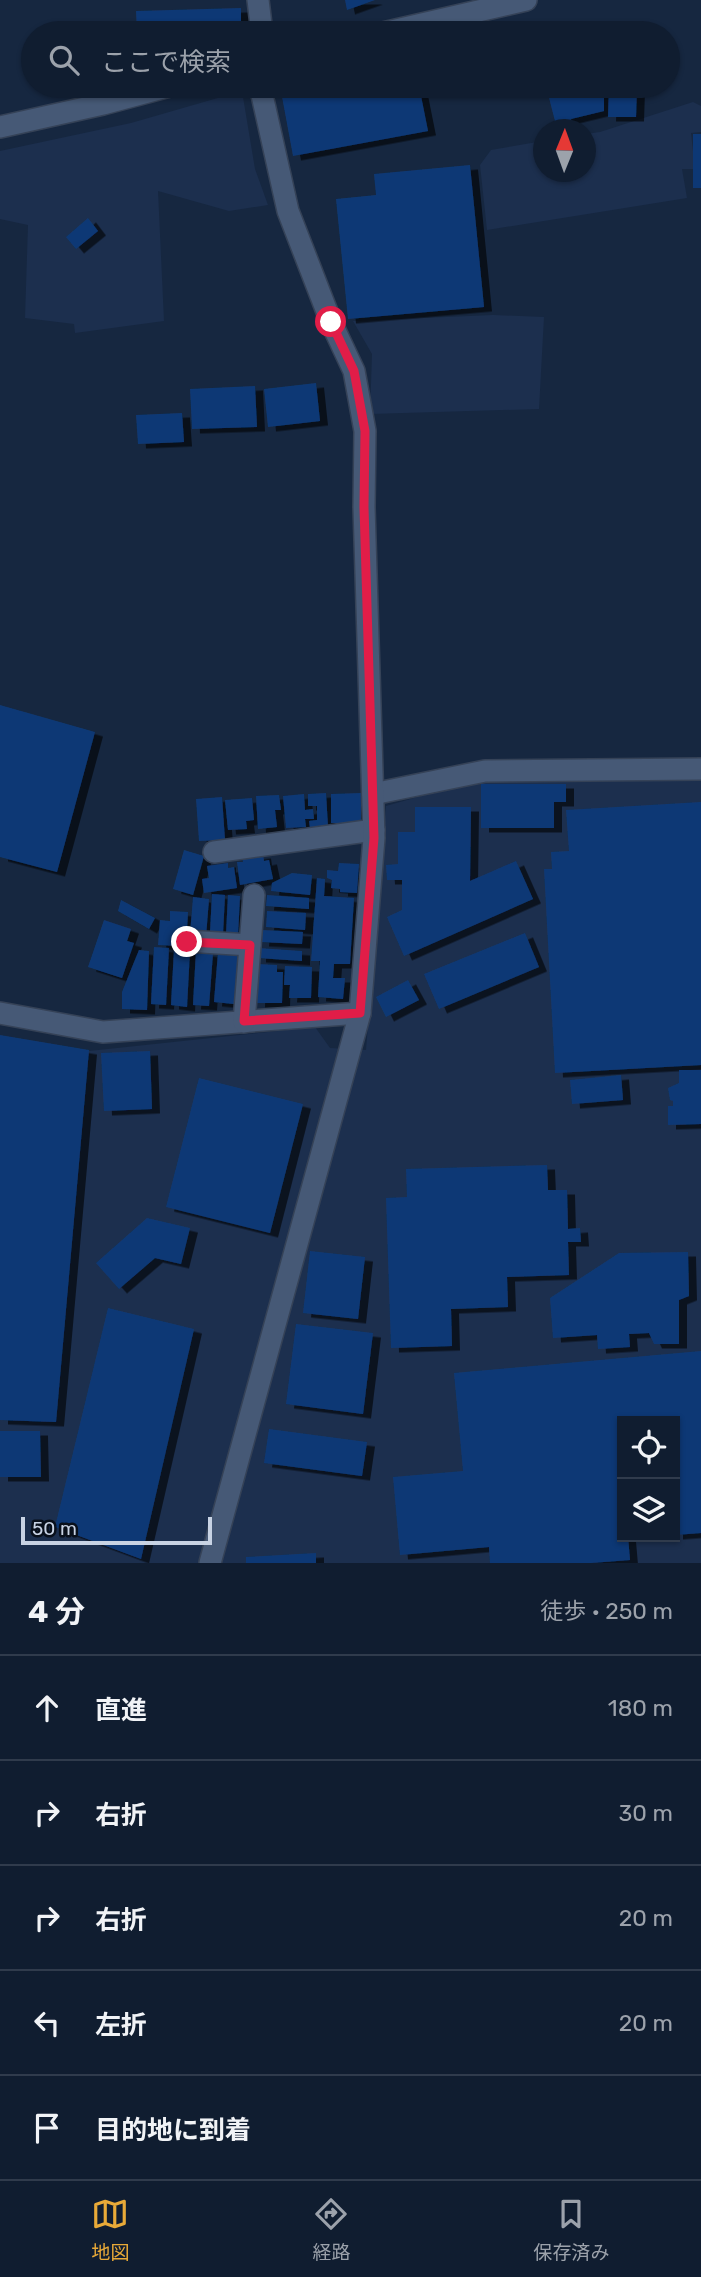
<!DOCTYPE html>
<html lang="ja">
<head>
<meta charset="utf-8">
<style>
	body { margin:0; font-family:Rubik,"Noto Sans JP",sans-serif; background:#1e2a3c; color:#f1f3f6 }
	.controls { position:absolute; right:21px; bottom:21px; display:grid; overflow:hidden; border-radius:0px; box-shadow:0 2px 5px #0004 }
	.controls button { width:63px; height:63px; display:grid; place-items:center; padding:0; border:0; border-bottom:2px solid #303b4c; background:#101d30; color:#f1f3f6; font:35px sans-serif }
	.compass { position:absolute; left:533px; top:119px; width:63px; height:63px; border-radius:50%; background:#101d30; box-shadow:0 2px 5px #0004; rotate:1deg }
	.scale { position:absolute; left:21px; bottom:18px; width:191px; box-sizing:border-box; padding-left:7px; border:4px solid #c8d3e4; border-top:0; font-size:19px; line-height:24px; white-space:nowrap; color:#c8d3e4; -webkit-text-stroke:5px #09101b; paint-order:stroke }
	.stop { position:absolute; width:21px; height:21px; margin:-16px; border:5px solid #e11d48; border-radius:50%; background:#fff }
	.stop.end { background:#e11d48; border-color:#fff; box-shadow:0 2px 7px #0008 }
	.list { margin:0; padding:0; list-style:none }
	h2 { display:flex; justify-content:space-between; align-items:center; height:91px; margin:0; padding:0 28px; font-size:30px }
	h2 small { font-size:23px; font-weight:400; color:#9ca2ab }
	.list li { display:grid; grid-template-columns:46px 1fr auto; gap:21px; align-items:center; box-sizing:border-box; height:105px; padding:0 28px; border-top:2px solid #303b4c }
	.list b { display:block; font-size:26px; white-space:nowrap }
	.list em { font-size:23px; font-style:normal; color:#9ca2ab }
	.icon { flex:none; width:38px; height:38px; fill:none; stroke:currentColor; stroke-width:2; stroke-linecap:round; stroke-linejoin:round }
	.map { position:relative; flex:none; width:701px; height:1563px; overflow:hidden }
	.search { position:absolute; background:#101d30; box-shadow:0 2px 5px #0004; left:21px; right:21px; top:21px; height:77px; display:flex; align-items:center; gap:18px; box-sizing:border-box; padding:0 24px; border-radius:38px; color:#9ca2ab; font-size:26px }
	.sheet { height:616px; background:#101d30 }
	nav { display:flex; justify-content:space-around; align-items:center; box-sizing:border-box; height:98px; border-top:2px solid #303b4c; background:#101d30; font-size:19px; color:#9ca2ab }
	nav a { display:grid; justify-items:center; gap:4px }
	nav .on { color:#e9aa38 }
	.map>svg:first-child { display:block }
	.built { fill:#1c2f4e; fill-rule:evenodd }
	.building { fill:#0f3974; filter:url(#shadow) }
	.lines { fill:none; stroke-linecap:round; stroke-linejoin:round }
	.minor-casing { stroke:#354257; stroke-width:24 }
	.tertiary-casing { stroke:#354257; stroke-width:24 }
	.minor { stroke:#465976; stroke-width:21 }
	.tertiary { stroke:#465976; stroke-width:21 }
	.route { stroke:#e11d48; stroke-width:9 }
</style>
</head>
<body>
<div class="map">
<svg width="701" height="1563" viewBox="0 0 701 1563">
	<defs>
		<filter id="shadow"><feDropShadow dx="8" dy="4.5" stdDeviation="0" flood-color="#0009"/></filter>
	</defs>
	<rect width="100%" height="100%" fill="#162740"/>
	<g class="built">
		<path d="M242 91 255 169 268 205 229 211 158 191 164 321 75 333 74 324 25 318 28 225 0 219V151L131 123Z"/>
		<path d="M693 102 701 106V132L691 133 695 169H682L687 198 487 230 480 165 491 150 543 141 544 172H586V134L600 132Z"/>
		<path d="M493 315 544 317 539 409 370 414 372 354 353 321Z"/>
		<path d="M480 779 701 780V1563H0V1036L89 1051 315 1027 330 1048 366 1050 386 806ZM622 1421H675V1537H622Z"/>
	</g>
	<g class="building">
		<path d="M345 0H375L347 10Z"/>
		<path d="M241 8V33H137L136 11Z"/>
		<path d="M280 86H313L315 94 360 86H419L428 131 293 156Z"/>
		<path d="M546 86H604V111L571 119 572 126 557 129Z"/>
		<path d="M609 86H637L636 117H608Z"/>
		<rect x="693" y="134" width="8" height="54"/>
		<path d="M470 165 484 307 348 319 336 199 376 195 374 174Z"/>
		<path d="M88 218 98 231 76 249 66 237Z"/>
		<path d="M316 383 320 421 268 427 264 389Z"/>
		<path d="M255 386 257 427 192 429 190 389Z"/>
		<path d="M182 413 184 442 138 444 136 415Z"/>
		<path d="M0 705 95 732 57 872 0 857Z"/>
		<path d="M481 784H566V802H554V828H481Z"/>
		<path d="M326 793 328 827 310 828 309 821 317 820V806H308V794Z"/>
		<path d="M361 793V823H331V794Z"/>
		<path d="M304 794 305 810 313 809 314 819H305L306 827 286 828 283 796Z"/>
		<path d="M279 795 281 810H275L277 827 258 829 256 796Z"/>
		<path d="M222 797 225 840 199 841 196 799Z"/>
		<path d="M252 798 254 820 246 821 247 829 228 830 225 800Z"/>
		<path d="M701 802V1065L555 1073 544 869H552L551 852 569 851 566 810Z"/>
		<path d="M415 807H471L470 881 516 861 533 899 404 956 387 917 402 910V880H387L386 865 398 864V832H415Z"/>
		<path d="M184 850 204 856 193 895 173 889Z"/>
		<path d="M263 854 264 861 269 860 273 879 240 885 237 862H243L242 857Z"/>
		<path d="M228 863V868L234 867 237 888 204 893 202 879 209 878 207 866Z"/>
		<path d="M339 863 359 864 357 893 340 892V889L331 888 332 880 327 878V870L338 871Z"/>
		<path d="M292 873 312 875 310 895 271 891 272 883Z"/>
		<path d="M317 878 325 879 324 896 354 898 350 964H334L333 978H345L343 999 318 997 320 961H311Z"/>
		<path d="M212 894 225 895 223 934 210 933Z"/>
		<path d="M228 895 240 896 238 936 226 935Z"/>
		<path d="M267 895 309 898V909L266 906Z"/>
		<path d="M193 897 209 899 206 936 190 935Z"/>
		<path d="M121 900 155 918 149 929 118 911Z"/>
		<path d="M170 911 188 912 187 930 181 929 180 946 158 945 160 920 170 921Z"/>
		<path d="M267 911 306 913 305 930 266 927Z"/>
		<path d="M104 920 131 929 127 941 134 943 122 978 88 967Z"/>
		<path d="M262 930 303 932 302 944 261 942Z"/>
		<path d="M525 933 539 967 439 1009 424 974Z"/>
		<path d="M154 947 169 948 166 1005 151 1004Z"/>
		<path d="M258 948 302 951V961L258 958Z"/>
		<path d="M139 950 149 951 147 1010 122 1009V992Z"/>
		<path d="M174 950H190L187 1007 171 1005Z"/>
		<path d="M196 951 213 953 209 1006 193 1005Z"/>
		<path d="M218 953 238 954 234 1004 214 1002Z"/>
		<path d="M258 964 277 965V972H283L282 1003H257Z"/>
		<path d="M285 966 312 967 311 998H289L290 985H284Z"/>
		<path d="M408 980 419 1000 386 1017 376 997Z"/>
		<path d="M0 1035 89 1050 56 1422 0 1420Z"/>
		<path d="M150 1051 152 1109 104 1111 101 1053Z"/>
		<path d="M679 1070H701V1124L668 1125V1106H673V1101L670 1100 668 1088 679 1083Z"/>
		<path d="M621 1075 623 1100 572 1104 570 1080Z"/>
		<path d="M199 1078 303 1104 270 1233 166 1207Z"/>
		<path d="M547 1165 548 1190H567L568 1229 580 1228 581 1242H568L569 1275 507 1277 508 1307 451 1309 452 1346 391 1348 386 1198 407 1197 406 1169Z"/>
		<path d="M147 1218 190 1228 181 1264 155 1258 119 1289 96 1263Z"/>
		<path d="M310 1251 365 1257 358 1319 303 1313Z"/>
		<path d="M688 1252 689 1296 679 1300V1344H654L649 1333 629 1334 630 1347 598 1349 597 1335 553 1338 550 1298 619 1253Z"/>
		<path d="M108 1308 194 1329 141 1559 55 1527Z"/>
		<path d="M296 1324 373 1333 363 1414 286 1404Z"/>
		<path d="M701 1351V1533L675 1535V1421H622V1537H628L630 1560 591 1563H490L489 1547 400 1555 393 1477 463 1471 454 1373Z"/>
		<path d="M269 1429 367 1442 362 1476 264 1463Z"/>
		<path d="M0 1431H40L41 1477H0Z"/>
		<path d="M316 1553V1563H246V1557Z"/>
	</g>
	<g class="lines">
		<g class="minor-casing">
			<g id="minor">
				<path d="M258 0 262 33"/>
				<path d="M373 794 485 771 701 769"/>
				<path d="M214 852 374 830"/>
				<path d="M187 941 250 945"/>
				<path d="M0 1013 103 1032 360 1013"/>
				<path d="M244 1022 254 895"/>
				<path d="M210 1563 360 1013 374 838 364 507 365 431 354 371 331 322 288 211 260 86"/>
			</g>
		</g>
		<g class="tertiary-casing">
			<g id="tertiary">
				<path d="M383 33 526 0"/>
				<path d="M0 127 103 104 170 86"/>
			</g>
		</g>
		<use href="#minor" class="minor"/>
		<use href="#tertiary" class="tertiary"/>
	</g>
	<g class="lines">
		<path class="route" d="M187 942 250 945 244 1021 360 1013 374 838 364 507 365 431 354 371 331 322"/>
	</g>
</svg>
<div class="controls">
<button><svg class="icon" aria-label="locate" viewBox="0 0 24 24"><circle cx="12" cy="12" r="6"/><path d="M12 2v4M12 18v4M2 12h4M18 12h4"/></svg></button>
<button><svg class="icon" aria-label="layers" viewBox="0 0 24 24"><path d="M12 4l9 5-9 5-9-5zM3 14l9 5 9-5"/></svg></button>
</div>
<svg class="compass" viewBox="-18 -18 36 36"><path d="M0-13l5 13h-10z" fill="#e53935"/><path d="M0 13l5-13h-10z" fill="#9ca2ab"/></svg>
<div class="scale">50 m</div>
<div class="stop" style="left:331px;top:322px"></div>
<div class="stop end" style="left:187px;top:942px"></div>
<div class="search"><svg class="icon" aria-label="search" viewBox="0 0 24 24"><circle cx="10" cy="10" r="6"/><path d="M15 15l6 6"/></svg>ここで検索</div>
</div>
<section class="sheet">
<h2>4 分<small>徒歩 · 250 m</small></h2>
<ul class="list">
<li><svg class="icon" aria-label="ahead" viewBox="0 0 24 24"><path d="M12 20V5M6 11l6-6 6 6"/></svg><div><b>直進</b></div><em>180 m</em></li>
<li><svg class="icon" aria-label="right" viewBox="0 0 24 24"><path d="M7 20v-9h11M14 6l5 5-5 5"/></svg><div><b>右折</b></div><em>30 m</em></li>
<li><svg class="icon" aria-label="right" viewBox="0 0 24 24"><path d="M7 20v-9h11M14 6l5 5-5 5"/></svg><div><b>右折</b></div><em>20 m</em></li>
<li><svg class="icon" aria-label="left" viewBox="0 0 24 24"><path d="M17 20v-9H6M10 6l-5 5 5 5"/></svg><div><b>左折</b></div><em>20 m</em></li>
<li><svg class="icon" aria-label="arrive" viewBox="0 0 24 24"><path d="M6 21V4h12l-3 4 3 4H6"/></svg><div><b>目的地に到着</b></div></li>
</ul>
</section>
<nav>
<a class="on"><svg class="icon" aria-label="map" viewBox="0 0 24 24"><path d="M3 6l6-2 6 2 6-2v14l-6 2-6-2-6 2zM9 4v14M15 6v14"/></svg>地図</a>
<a><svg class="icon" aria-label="directions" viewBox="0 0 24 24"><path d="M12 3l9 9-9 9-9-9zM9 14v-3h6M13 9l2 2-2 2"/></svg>経路</a>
<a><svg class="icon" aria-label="saved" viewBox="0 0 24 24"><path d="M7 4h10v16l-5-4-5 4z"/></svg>保存済み</a>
</nav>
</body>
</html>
